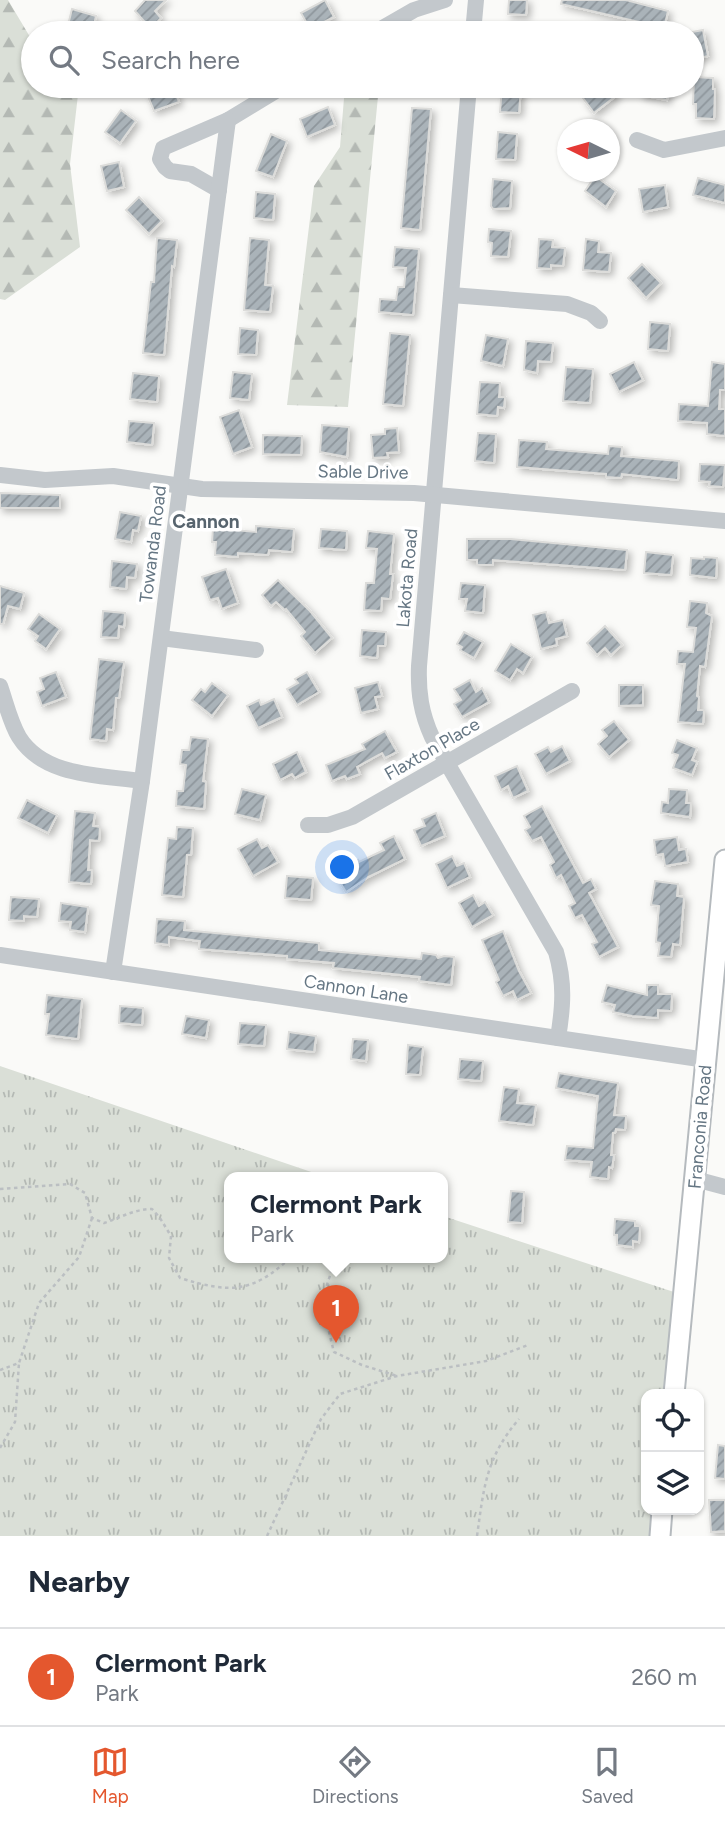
<!DOCTYPE html>
<html lang="en">
<head>
<meta charset="utf-8">
<style>
	body { margin:0; font-family:Figtree,sans-serif; background:#f6f6f7; color:#1f2937 }
	.controls { position:absolute; right:21px; bottom:21px; display:grid; overflow:hidden; border-radius:14px; box-shadow:0 2px 5px #0004 }
	.controls button { width:63px; height:63px; display:grid; place-items:center; padding:0; border:0; border-bottom:2px solid #e0e1e3; background:#fff; color:#1f2937; font:35px sans-serif }
	.compass { position:absolute; left:557px; top:119px; width:63px; height:63px; border-radius:50%; background:#fff; box-shadow:0 2px 5px #0004; rotate:275deg }
	.you { position:absolute; left:343px; top:868px; width:24px; height:24px; margin:-18px; border:5px solid #fff; border-radius:50%; background:#1a73e8; box-shadow:0 0 0 10px #1a73e833 }
	.badge { display:grid; place-items:center; width:46px; height:46px; border-radius:50%; background:#e4572e; color:#fff; font-size:23px; font-weight:700 }
	.pin { position:absolute; translate:-50% -58px; filter:drop-shadow(0 2px 4px #0008) }
	.pin::after { content:''; position:absolute; top:37px; width:24px; height:21px; background:inherit; clip-path:polygon(0 0,100% 0,50% 100%) }
	.popup { position:absolute; left:224px; top:1172px; width:224px; height:91px; box-sizing:border-box; display:grid; place-content:center; border-radius:14px; background:#fff; filter:drop-shadow(0 2px 5px #0005); font-size:23px; white-space:nowrap; color:#747a83 }
	.popup b { font-size:26px; color:#1f2937 }
	.popup::after { content:''; position:absolute; left:50%; top:100%; margin-left:-14px; border:14px solid transparent; border-top-color:#fff }
	.list { margin:0; padding:0; list-style:none }
	h2 { display:flex; justify-content:space-between; align-items:center; height:91px; margin:0; padding:0 28px; font-size:30px }
	h2 small { font-size:23px; font-weight:400; color:#747a83 }
	.list li { display:grid; grid-template-columns:46px 1fr auto; gap:21px; align-items:center; box-sizing:border-box; height:98px; padding:0 28px; border-top:2px solid #e0e1e3 }
	.list b { display:block; font-size:26px; white-space:nowrap }
	.list p { margin:0; font-size:23px; white-space:nowrap; color:#747a83 }
	.list em { font-size:23px; font-style:normal; color:#747a83 }
	.icon { flex:none; width:38px; height:38px; fill:none; stroke:currentColor; stroke-width:2; stroke-linecap:round; stroke-linejoin:round }
	.map { position:relative; flex:none; width:725px; height:1536px; overflow:hidden }
	.search { position:absolute; background:#fff; box-shadow:0 2px 5px #0004; left:21px; right:21px; top:21px; height:77px; display:flex; align-items:center; gap:18px; box-sizing:border-box; padding:0 24px; border-radius:38px; color:#747a83; font-size:26px }
	.sheet { height:189px; background:#fff }
	nav { display:flex; justify-content:space-around; align-items:center; box-sizing:border-box; height:98px; border-top:2px solid #e0e1e3; background:#fff; font-size:19px; color:#747a83 }
	nav a { display:grid; justify-items:center; gap:4px }
	nav .on { color:#e4572e }
	.map>svg:first-child { display:block }
	.forest { fill:url(#forest-firs) }
	.park { fill:url(#park-tufts) }
	.building { fill:url(#building-hatch); stroke:#dcdcda; stroke-width:2; filter:url(#shadow) }
	.lines { fill:none; stroke-linecap:round; stroke-linejoin:round }
	.major-casing { stroke:#b5babe; stroke-width:23 }
	.path { stroke:#bbbfc2; stroke-width:2.5; stroke-dasharray:3.5 3.5; stroke-linecap:butt }
	.minor { stroke:#c3c8cc; stroke-width:16 }
	.major { stroke:#fff; stroke-width:19 }
	.labels { text-anchor:middle; stroke-width:7; stroke-linejoin:round; paint-order:stroke }
	.street-label { font-size:18px; fill:#657683; stroke:#fff }
	.neighbourhood-label { font-size:19px; font-weight:bold; fill:#57646e; stroke:#fff }
</style>
</head>
<body>
<div class="map">
<svg width="725" height="1536" viewBox="0 0 725 1536">
	<defs>
		<pattern id="forest-firs" width="22" height="20" patternUnits="userSpaceOnUse" patternTransform="scale(1.75)"><rect width="22" height="20" fill="#dadfd7"/><path d="M5 1l3.5 6h-7zM16 11l3.5 6h-7z" fill="#b4b9b4"/></pattern>
		<pattern id="park-tufts" width="24" height="20" patternUnits="userSpaceOnUse" patternTransform="scale(1.75)"><rect width="24" height="20" fill="#dadfd7"/><path d="M3 7l-1-3M5 7V3M7 7l1-3M15 17l-1-3M17 17v-4M19 17l1-3" fill="none" stroke="#b4b9b4"/></pattern>
		<pattern id="building-hatch" width="6" height="6" patternUnits="userSpaceOnUse" patternTransform="scale(1.75)"><rect width="6" height="6" fill="#aab3b9"/><path d="M-1 1l2-2M0 6l6-6M5 7l2-2" fill="none" stroke="#8e969c"/></pattern>
		<filter id="shadow"><feDropShadow dx="3.5" dy="3.5" stdDeviation="3.5" flood-color="#0004"/></filter>
	</defs>
	<rect width="100%" height="100%" fill="#fafaf8"/>
	<g class="forest">
		<path d="M0 0H8L33 42V86H79L70 164 80 247 5 300 0 299Z"/>
		<path d="M345 86H379L348 407 287 405 314 186 340 147Z"/>
	</g>
	<path class="park" d="M0 1066 326 1177H229V1257H443V1216L677 1293 667 1394H646V1510H656L654 1536H0Z"/>
	<g class="building">
		<path d="M145 0H166L155 11 161 18 151 29 135 11Z"/>
		<path d="M325 0 334 17 310 29 301 13Z"/>
		<path d="M509 0H527L526 15 508 14Z"/>
		<path d="M562 0H626L668 11 663 33H652L637 30 639 22 561 4Z"/>
		<path d="M72 9 96 16 92 33H80L81 28 68 25Z"/>
		<path d="M703 30 708 56 692 60V32Z"/>
		<path d="M694 77 713 78V89H715L714 119 696 118V104H693Z"/>
		<path d="M173 86 179 102 154 111 147 94Z"/>
		<path d="M502 86 521 87 519 113 500 112Z"/>
		<path d="M600 86H610L617 95 594 113 583 98Z"/>
		<path d="M642 86H669L667 100 641 95Z"/>
		<path d="M328 107 335 125 307 137 300 119Z"/>
		<path d="M412 108 431 109 420 230 401 228Z"/>
		<path d="M121 110 136 121 120 143 105 132Z"/>
		<path d="M498 132 517 134 515 160 496 159Z"/>
		<path d="M271 134 287 141 273 177 256 171Z"/>
		<path d="M119 162 124 187 107 191 101 166Z"/>
		<path d="M595 176 616 191 606 207 585 191Z"/>
		<path d="M698 178 725 185V203L693 195Z"/>
		<path d="M493 179 512 181 510 208 493 209 491 206Z"/>
		<path d="M665 185 668 207 643 212 639 189Z"/>
		<path d="M256 192 275 194 273 220 254 218Z"/>
		<path d="M139 197 162 221 149 234 126 210Z"/>
		<path d="M489 229 511 231 508 257 491 256 492 243 488 242Z"/>
		<path d="M157 238 177 240 174 267 172 266 164 355 143 353 151 282H154Z"/>
		<path d="M250 238 269 240 265 285 273 286 270 312 244 310Z"/>
		<path d="M539 239 553 240 552 247 565 248 563 266 551 265V269L537 268Z"/>
		<path d="M586 239 599 241 598 252 611 253 609 272 583 270Z"/>
		<path d="M395 247 419 249 413 315 379 312 380 299 396 300 398 287H404L406 268 393 267Z"/>
		<path d="M642 264 661 283 646 298 628 278Z"/>
		<path d="M650 322 670 324 668 351 648 349Z"/>
		<path d="M240 328 258 330 256 355 238 354Z"/>
		<path d="M390 333 410 335 403 406 383 404Z"/>
		<path d="M486 335 508 339 503 366 481 361Z"/>
		<path d="M526 341 553 343 551 362 538 361 537 373 524 370Z"/>
		<path d="M634 362 643 380 619 392 610 374Z"/>
		<path d="M712 362 725 364V390H720L719 409H725V436L707 434V423L678 421 679 404 708 406Z"/>
		<path d="M566 367 593 369 590 403 563 401Z"/>
		<path d="M233 372 252 374 249 400 230 398Z"/>
		<path d="M133 373 159 376 157 402 130 399Z"/>
		<path d="M480 382 500 383 499 397H505L504 408 498 407 497 416 477 414Z"/>
		<path d="M239 410 252 447 233 454 220 417Z"/>
		<path d="M129 421 154 423 152 445 127 442Z"/>
		<path d="M322 425 349 427 347 457 320 452Z"/>
		<path d="M397 428 399 452 387 453 388 457 373 458 371 435 385 434V429Z"/>
		<path d="M478 433 496 434 494 463 475 461Z"/>
		<path d="M263 435 302 436 301 455 263 454Z"/>
		<path d="M519 440 547 442 546 449 608 454 609 446 622 447 621 456 679 461 678 480 622 474 621 478 606 477V474L517 467Z"/>
		<path d="M700 464 725 465 723 487 709 486 710 482 699 481Z"/>
		<path d="M0 493 60 495V508H0Z"/>
		<path d="M120 512 141 516 138 531 133 530 131 542 115 539Z"/>
		<path d="M256 526 294 529 292 552 269 550 268 555 238 553V557L215 555 216 542H212L213 528 256 532Z"/>
		<path d="M321 529 347 531 346 550 319 548Z"/>
		<path d="M368 531 394 534 390 574H393L390 599 382 598 381 611 364 610 366 583H374L377 549 366 548Z"/>
		<path d="M467 539H511L627 550 625 570 493 560V565H477V560H467Z"/>
		<path d="M646 552 673 555 671 575 644 573Z"/>
		<path d="M704 557 717 558 716 578 690 575 691 558 704 559Z"/>
		<path d="M112 561 137 564 135 578 127 577 126 589 110 587Z"/>
		<path d="M226 569 238 603 222 609 218 598 210 600 202 577Z"/>
		<path d="M278 580 310 611 332 638 315 653 301 636 305 632 286 609 285 610 276 602 271 606 262 595Z"/>
		<path d="M461 583 485 585 483 613 465 611 467 599H459Z"/>
		<path d="M0 586 24 593 20 609 8 606 3 624H0Z"/>
		<path d="M690 601 707 603 706 613 712 616 705 667 700 666 697 696 699 697 698 710H704L703 724 678 722 685 664H677L678 651 693 652 696 628 687 627Z"/>
		<path d="M103 611 125 613 124 627 119 626 118 638 101 637Z"/>
		<path d="M546 612 549 623 563 620 567 636 556 639 557 645 541 649 533 615Z"/>
		<path d="M39 614 60 629 46 649 35 641 38 636 28 629Z"/>
		<path d="M605 626 622 645 611 655 605 648 597 655 587 643Z"/>
		<path d="M362 630 386 632 385 646H378L377 658 360 656Z"/>
		<path d="M464 632 483 642 474 658 460 650 462 647 457 644Z"/>
		<path d="M511 644 532 657 523 673 517 669 510 680 495 671Z"/>
		<path d="M99 659 124 662 119 698H116L113 730 107 729 106 741 90 739Z"/>
		<path d="M56 672 66 697 42 706 37 692 44 689 40 678Z"/>
		<path d="M307 672 319 692 297 705 287 689 298 683 295 679Z"/>
		<path d="M470 680 476 692 482 688 489 702 462 717 454 704 461 700 454 689Z"/>
		<path d="M378 682 382 696 375 697 378 709 361 713 355 688Z"/>
		<path d="M212 683 228 695 212 716 192 700 201 689 205 692Z"/>
		<path d="M619 685H643V705L619 706Z"/>
		<path d="M274 699 282 717 258 728 247 706 259 700 261 705Z"/>
		<path d="M614 721 629 740 609 757 598 744 607 736 602 730Z"/>
		<path d="M385 731 397 752 385 758 382 753 357 767 360 774 347 779 345 776 332 781 326 765 365 749 362 744Z"/>
		<path d="M191 737 208 739 203 781 206 782 204 809 176 806 177 791H183L186 765 180 764 182 750H189Z"/>
		<path d="M677 740 697 748 692 760 697 762 692 775 673 768 678 755 672 753Z"/>
		<path d="M562 746 570 761 546 774 535 754 548 747 551 752Z"/>
		<path d="M297 752 306 772 295 778 292 774 280 780 273 764Z"/>
		<path d="M517 766 528 791 513 798 508 786 501 790 495 776Z"/>
		<path d="M242 789 266 795 260 820 235 814Z"/>
		<path d="M669 789 687 790 686 803H691L690 817 661 813 662 802 668 803Z"/>
		<path d="M27 800 57 815 48 833 18 818Z"/>
		<path d="M542 806 583 883 591 879 596 889 589 893 618 947 599 957 592 944 597 942 582 915 575 918 569 906 575 903 561 875 556 878 550 865 554 862 541 837 532 841 525 830 530 827 524 816Z"/>
		<path d="M75 811 95 813 93 826 100 827 99 841 90 840 88 870H92L91 884 69 882Z"/>
		<path d="M436 813 445 836 421 846 414 830 425 826 422 819Z"/>
		<path d="M177 827 193 828 191 855H187L183 897 162 895 168 838 176 839Z"/>
		<path d="M394 836 405 859 368 877 346 892 335 874 358 860 359 862 384 850 380 843Z"/>
		<path d="M677 837 679 850 686 849 688 862 665 866 663 854 656 855 654 840Z"/>
		<path d="M257 839 262 848 268 845 278 862 253 876 238 849Z"/>
		<path d="M452 856 457 866 464 863 470 877 447 888 436 864Z"/>
		<path d="M287 876 313 878 311 900 285 898Z"/>
		<path d="M655 881 678 884 677 896 684 897 680 945 673 944 671 957 658 956 660 943 656 942 659 906 651 905Z"/>
		<path d="M473 895 479 906 485 902 493 915 472 927 459 903Z"/>
		<path d="M11 897 39 899 37 917 24 916V921L9 920Z"/>
		<path d="M61 903 88 907 85 932 70 930 71 922 59 921Z"/>
		<path d="M157 919 185 921 184 930 319 943V950L421 959 422 953 436 955 438 958 444 956 454 957 451 985 419 981 420 977 333 968 334 963 287 959V956L199 949 200 941 169 937V945L155 943Z"/>
		<path d="M503 931 519 971 531 993 517 1000 513 991 503 996 496 982 499 980 482 940Z"/>
		<path d="M607 985 647 995V985H658V994H672L671 1011 658 1010V1018L632 1016 613 1012 615 1005 602 1002Z"/>
		<path d="M47 995 82 999 78 1039 46 1035 49 1014H45Z"/>
		<path d="M120 1006 143 1008 142 1025 119 1023Z"/>
		<path d="M186 1016 209 1020 206 1038 182 1034Z"/>
		<path d="M240 1023 266 1025 264 1046 238 1044Z"/>
		<path d="M289 1032 316 1036 314 1052 287 1049Z"/>
		<path d="M353 1039 368 1040 366 1061 351 1059Z"/>
		<path d="M408 1045 423 1047 420 1075 406 1074Z"/>
		<path d="M460 1059 483 1061 481 1081 458 1079Z"/>
		<path d="M559 1073 618 1083 614 1115 626 1116 625 1130 616 1129 615 1133H613L611 1155H614L612 1168 609 1167 608 1179 590 1177 592 1162 565 1160 567 1146 593 1148 598 1096 556 1088Z"/>
		<path d="M504 1087 519 1089 517 1103 536 1105 533 1125 499 1121Z"/>
		<path d="M511 1191 524 1192 522 1223 508 1222Z"/>
		<path d="M615 1219 635 1221V1226H640L639 1242 633 1241V1247L617 1245V1235H614Z"/>
		<path d="M718 1445 725 1446V1479L715 1478Z"/>
		<path d="M709 1500H725V1531L711 1532Z"/>
	</g>
	<g class="lines">
		<g class="major-casing">
			<g id="major">
				<path d="M674 1394 725 860"/>
				<path d="M660 1536 662 1510"/>
			</g>
		</g>
		<g class="path">
			<path d="M0 1189 70 1184 85 1193 92 1218 104 1223C120 1218 134 1209 152 1209L160 1218 171 1236 169 1258 180 1278C229 1293 252 1294 291 1257"/>
			<path d="M327 1257 332 1263C333 1273 327 1280 326 1290 323 1310 329 1333 334 1352L362 1365 397 1376"/>
			<path d="M0 1370 19 1363 39 1303 79 1257 92 1218"/>
			<path d="M0 1448 15 1422 19 1363"/>
			<path d="M267 1536 321 1419 340 1394 397 1376 486 1361 528 1345"/>
			<path d="M477 1536C484 1486 486 1458 519 1419"/>
		</g>
		<g class="minor">
			<path d="M374 33 414 10 445 0"/>
			<path d="M473 33 476 0"/>
			<path d="M469 86 419 666C418 692 421 713 432 737L556 952C565 983 563 1007 558 1038"/>
			<path d="M637 140 664 150 725 138"/>
			<path d="M219 190 191 174 170 171 165 167 160 159 163 148 228 120 284 86"/>
			<path d="M451 295 567 304 591 313 600 321"/>
			<path d="M0 475 45 480 113 476 202 489 414 493 725 521"/>
			<path d="M161 638 256 650"/>
			<path d="M0 686C6 703 10 722 19 737 44 777 100 775 142 781"/>
			<path d="M308 825H328L352 817 572 691"/>
			<path d="M0 955 706 1060"/>
			<path d="M113 972 142 781 228 120"/>
			<path d="M695 1179 725 1187"/>
		</g>
		<use href="#major" class="major"/>
	</g>
	<g class="labels">
		<g class="street-label">
			<text transform="translate(363 472) rotate(1)" y="6">Sable Drive</text>
			<text transform="translate(153 544) rotate(-83)" y="6">Towanda Road</text>
			<text transform="translate(407 578) rotate(-85)" y="6">Lakota Road</text>
			<text transform="translate(432 749) rotate(-30)" y="6">Flaxton Place</text>
			<text transform="translate(356 989) rotate(9)" y="6">Cannon Lane</text>
			<text transform="translate(700 1127) rotate(-85)" y="6">Franconia Road</text>
		</g>
		<g class="neighbourhood-label">
			<text x="206" y="528">Cannon</text>
		</g>
	</g>
</svg>
<div class="controls">
<button><svg class="icon" aria-label="locate" viewBox="0 0 24 24"><circle cx="12" cy="12" r="6"/><path d="M12 2v4M12 18v4M2 12h4M18 12h4"/></svg></button>
<button><svg class="icon" aria-label="layers" viewBox="0 0 24 24"><path d="M12 4l9 5-9 5-9-5zM3 14l9 5 9-5"/></svg></button>
</div>
<svg class="compass" viewBox="-18 -18 36 36"><path d="M0-13l5 13h-10z" fill="#e53935"/><path d="M0 13l5-13h-10z" fill="#747a83"/></svg>
<div class="you"></div>
<div class="pin badge" style="left:336px;top:1343px">1</div>
<div class="popup"><b>Clermont Park</b>Park</div>
<div class="search"><svg class="icon" aria-label="search" viewBox="0 0 24 24"><circle cx="10" cy="10" r="6"/><path d="M15 15l6 6"/></svg>Search here</div>
</div>
<section class="sheet">
<h2>Nearby<small></small></h2>
<ul class="list">
<li><span class="badge">1</span><div><b>Clermont Park</b><p>Park</p></div><em>260 m</em></li>
</ul>
</section>
<nav>
<a class="on"><svg class="icon" aria-label="map" viewBox="0 0 24 24"><path d="M3 6l6-2 6 2 6-2v14l-6 2-6-2-6 2zM9 4v14M15 6v14"/></svg>Map</a>
<a><svg class="icon" aria-label="directions" viewBox="0 0 24 24"><path d="M12 3l9 9-9 9-9-9zM9 14v-3h6M13 9l2 2-2 2"/></svg>Directions</a>
<a><svg class="icon" aria-label="saved" viewBox="0 0 24 24"><path d="M7 4h10v16l-5-4-5 4z"/></svg>Saved</a>
</nav>
</body>
</html>
